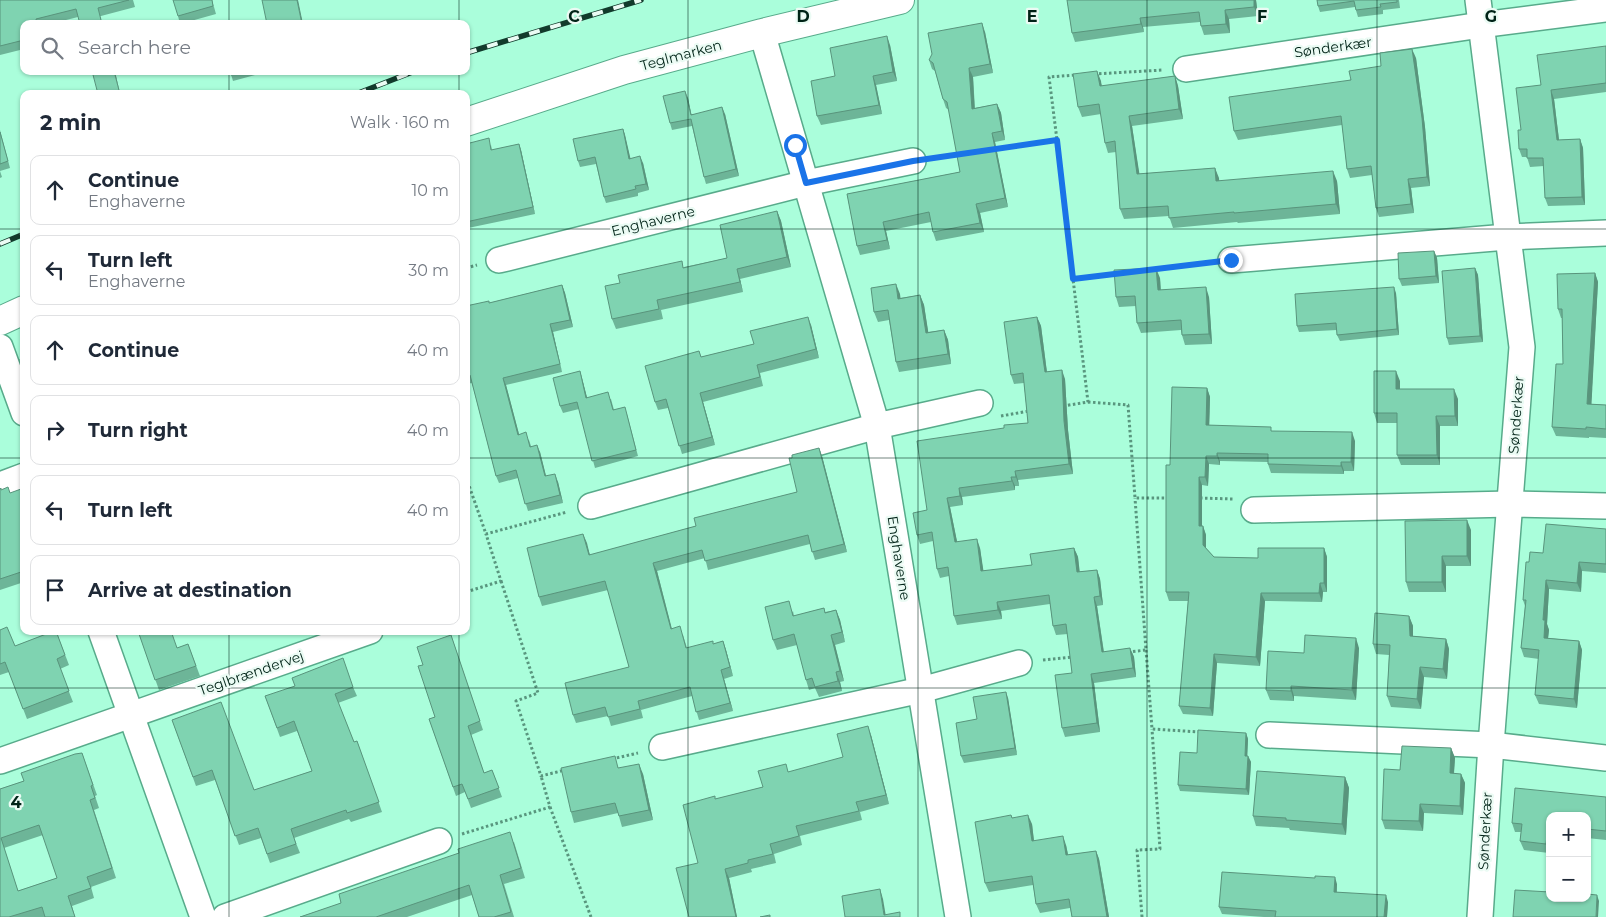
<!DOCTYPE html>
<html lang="en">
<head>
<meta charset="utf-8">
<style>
	body { margin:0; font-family:Montserrat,sans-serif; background:#f2f2f3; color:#1f2937 }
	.controls { position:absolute; right:15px; bottom:15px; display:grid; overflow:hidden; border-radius:10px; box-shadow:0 1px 4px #0004 }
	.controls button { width:45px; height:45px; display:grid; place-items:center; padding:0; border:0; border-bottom:1px solid #e0e1e3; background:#fff; color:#1f2937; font:25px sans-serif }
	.stop { position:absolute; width:15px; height:15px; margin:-11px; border:4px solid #1a73e8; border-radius:50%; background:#fff }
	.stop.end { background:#1a73e8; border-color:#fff; box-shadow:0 1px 5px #0008 }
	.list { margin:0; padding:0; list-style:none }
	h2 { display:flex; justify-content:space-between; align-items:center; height:65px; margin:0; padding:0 20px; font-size:21px }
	h2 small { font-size:16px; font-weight:400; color:#747a83 }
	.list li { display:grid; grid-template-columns:32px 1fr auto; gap:15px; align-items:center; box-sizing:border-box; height:70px; margin:0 10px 10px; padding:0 10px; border:1px solid #e0e1e3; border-radius:10px }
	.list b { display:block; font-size:19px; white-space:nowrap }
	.list p { margin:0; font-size:16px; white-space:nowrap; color:#747a83 }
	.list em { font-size:16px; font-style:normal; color:#747a83 }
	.icon { flex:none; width:28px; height:28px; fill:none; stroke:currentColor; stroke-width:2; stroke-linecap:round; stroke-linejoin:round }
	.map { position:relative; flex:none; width:1606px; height:917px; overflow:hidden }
	.search { position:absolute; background:#fff; box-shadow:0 1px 4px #0004; left:20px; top:20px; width:450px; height:55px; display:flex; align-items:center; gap:12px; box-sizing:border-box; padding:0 18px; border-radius:10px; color:#747a83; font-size:19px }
	.panel { position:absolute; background:#fff; box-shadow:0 1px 4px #0004; left:20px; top:90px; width:450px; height:545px; border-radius:10px }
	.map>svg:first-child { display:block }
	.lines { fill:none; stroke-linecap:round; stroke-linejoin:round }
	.street-casing { stroke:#58ab8b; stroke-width:28 }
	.secondary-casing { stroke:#58ab8b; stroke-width:30 }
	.path { stroke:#59967e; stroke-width:3; stroke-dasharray:2.5 2.5; stroke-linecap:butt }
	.street { stroke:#fff; stroke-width:25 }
	.secondary { stroke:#fff; stroke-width:28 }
	.rail-casing { stroke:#123b2c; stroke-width:5.5 }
	.rail { stroke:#ebfbf4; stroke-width:4; stroke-dasharray:11; stroke-linecap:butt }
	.wall { fill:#6db598; fill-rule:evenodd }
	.shaded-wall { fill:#59947c }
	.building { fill:#7fd3b1; stroke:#59947c; fill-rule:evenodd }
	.route { stroke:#1a73e8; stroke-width:6 }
	.grid { fill:none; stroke:#002317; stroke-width:1; stroke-opacity:0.55 }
	.labels { text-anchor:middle; stroke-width:4.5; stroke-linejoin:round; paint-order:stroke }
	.street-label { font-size:14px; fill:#002317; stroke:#ebfbf4 }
	.grid-label { font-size:16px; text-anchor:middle; font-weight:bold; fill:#002317; stroke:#ebfbf4; stroke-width:4.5; stroke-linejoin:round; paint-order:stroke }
</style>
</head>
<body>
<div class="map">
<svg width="1606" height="917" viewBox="0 0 1606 917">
	<rect width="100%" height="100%" fill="#aafedb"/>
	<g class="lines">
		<g class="street-casing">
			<g id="street">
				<path d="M1478 0 1522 347 1491 745 1480 917"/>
				<path d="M762 33 877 426 958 917"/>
				<path d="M1186 69 1481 25 1606 9"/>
				<path d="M499 260 806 183 913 161"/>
				<path d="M1231 260 1507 237 1606 233"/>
				<path d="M0 347 24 413"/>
				<path d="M0 485 24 476"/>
				<path d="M591 506 877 426 980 403"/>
				<path d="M1254 510 1510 504 1606 506"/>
				<path d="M101 631 203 917"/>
				<path d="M1269 735 1491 745 1606 758"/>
				<path d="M662 747 921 690 1019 663"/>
				<path d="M0 761 370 631"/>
				<path d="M225 917 439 841"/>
			</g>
		</g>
		<g class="secondary-casing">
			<g id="secondary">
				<path d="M466 122 624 70 762 33 900 0"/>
				<path d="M0 321 24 310"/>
			</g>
		</g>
		<g class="path">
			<path d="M1094 74 1163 70"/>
			<path d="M1057 140 1073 279 1118 273"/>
			<path d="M994 149 1057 140 1049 77 1076 75"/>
			<path d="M937 157 961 154"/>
			<path d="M466 268 477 265"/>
			<path d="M1154 269 1207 263"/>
			<path d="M1088 402 1128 405 1135 498H1168"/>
			<path d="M1063 406 1088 402 1073 279"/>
			<path d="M1001 416 1029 411"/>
			<path d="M466 477 486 534 567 512"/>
			<path d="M1200 498 1233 499"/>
			<path d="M501 581 538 693 516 701 541 776 565 770"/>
			<path d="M466 592 501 581 486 534"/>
			<path d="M1146 650 1152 729 1200 732"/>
			<path d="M1128 652 1146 650 1135 498"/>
			<path d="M1043 660 1074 657"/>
			<path d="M612 759 638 753"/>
			<path d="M550 807 591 917"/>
			<path d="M462 834 550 807 541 776"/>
			<path d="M1142 917 1137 850 1160 849 1152 729"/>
		</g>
		<use href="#street" class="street"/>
		<use href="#secondary" class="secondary"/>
		<g class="rail-casing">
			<g id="rail">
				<path d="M466 53 641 0"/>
				<path d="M356 94 415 71"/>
				<path d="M0 244 24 234"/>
			</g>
		</g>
		<use href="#rail" class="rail"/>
	</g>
	<g class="wall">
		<path d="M0 0H133L135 7 101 16 78 17 50 24H24V49L0 55Z"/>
		<path d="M212 0 216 14 180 24 178 16Z"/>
		<path d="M1067 0H1256L1258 16 1229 19 1230 33 1204 35 1201 26 1200 22 1143 27 1144 32 1075 42 1072 33Z"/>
		<path d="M1317 0H1399L1400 8 1383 10V14L1358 17 1355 7 1320 12 1318 6Z"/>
		<path d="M985 32 993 73 973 77 975 108 997 104 1001 113 1005 140 995 142 1008 207 980 213 984 232 936 241 933 232 931 222 886 231 890 249 860 255 857 246 847 194 960 172 949 110 946 108 943 99 935 71 932 69 929 60Z"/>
		<path d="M890 45 897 81 876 85 882 114 821 125 817 116 835 76Z"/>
		<path d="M1606 46V92L1554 99 1559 140 1580 139 1583 148 1585 205 1548 206 1545 198 1544 166 1530 167 1527 157H1522L1519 149 1521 130 1541 85Z"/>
		<path d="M1416 58 1425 127 1430 186 1411 188 1414 213 1379 217 1376 208 1372 175 1350 178 1347 169 1342 125 1238 140 1234 131 1381 66Z"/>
		<path d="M230 71H258L259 74 233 81Z"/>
		<path d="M1097 71 1102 86 1175 76 1178 86 1183 119 1132 126 1139 174 1215 168 1219 181H1337L1340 214 1238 223 1237 222 1173 228 1169 216 1124 219 1120 209 1116 152 1108 153 1105 143 1101 114 1082 117 1078 107Z"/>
		<path d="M688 98 691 114H725L739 176 706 184 704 177 692 126 672 130 670 123Z"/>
		<path d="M623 129 625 135 630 159 643 163 649 190 638 193V196L606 203 604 197 596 164 580 167 578 161Z"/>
		<path d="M0 130 10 168 0 171 2 177 0 178Z"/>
		<path d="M519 144 521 150 535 214 468 228 466 224V171H469L491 145 492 150Z"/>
		<path d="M777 211 781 221 791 267 740 279 743 292 661 310 663 319 616 329 612 319 684 267 727 258Z"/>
		<path d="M1434 251 1437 258 1439 283 1402 286 1399 279Z"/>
		<path d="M1475 268 1478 275 1483 342 1449 345 1447 338Z"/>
		<path d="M1595 273 1598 282 1591 404 1606 405V438L1589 437V438L1556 436 1552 427 1563 364 1562 318H1561L1558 309Z"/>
		<path d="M1160 278 1161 290 1209 297 1212 344 1185 345 1182 335 1181 330 1141 333 1137 323 1136 306 1119 307 1116 297Z"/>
		<path d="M562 285 565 293 573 327 553 332 562 372 506 385 519 434 529 440 531 446 540 452 546 476 558 482 563 503 528 511 518 478 499 483 496 476 472 383 466 384V306L489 303Z"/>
		<path d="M1396 293 1399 335 1340 341 1337 335V330L1299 332 1297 326Z"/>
		<path d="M900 294V298L920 295 924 305 928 332 944 330 948 340 951 364 899 372 896 362 889 320 878 322 874 312Z"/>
		<path d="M1037 317 1041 326 1047 372 1065 379 1068 430 1073 474 1018 480 1019 486H1015V490L962 497 963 505 950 507 957 542 980 548 983 571 1032 565 1074 548 1078 557 1079 572 1097 570 1100 579 1103 605 1097 606 1104 652 1130 648 1134 657 1136 677 1094 683 1100 732 1065 737 1062 728 1072 673 1068 634 1056 635 1053 626 1050 604 1001 611 1002 619 957 625 954 616 949 576 940 578 937 569 933 541 920 544 917 535 927 510 1004 428 1028 423 1024 383 1014 384 1011 375Z"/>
		<path d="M811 325 819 358 760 373 763 386 703 402 715 445 682 454 668 408 658 410 655 402 699 351 701 357 754 344Z"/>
		<path d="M580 371 587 398 611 399 614 410 627 414 638 456 595 468 579 409 563 413 560 406Z"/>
		<path d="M1400 381V389L1458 399V426H1440V465H1401L1397 455V423H1377L1374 413Z"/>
		<path d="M1207 388 1210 397 1209 425 1272 431 1355 441 1354 471H1344V474L1271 473 1268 464V462L1220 461V465L1209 464 1208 486 1202 485V526H1203L1206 535V548L1214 557 1258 558 1324 548 1327 557V592H1323L1322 602 1265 601 1260 666 1217 663 1213 716 1183 714 1179 706 1188 601H1169L1166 592 1170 465Z"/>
		<path d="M819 448 822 456 847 552 815 560 810 544 708 570 705 558 657 571 672 629 683 635 687 648 714 644 723 641 726 650 733 676 724 679 733 711 699 720 692 696 641 710 643 718 611 726 608 716 576 723 573 715 629 667 608 590 542 606 539 597 583 534 590 555 696 526 797 492Z"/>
		<path d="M0 489 1 490 10 493 24 496V582L0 590Z"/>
		<path d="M1606 529V573L1582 571 1581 592 1549 589 1547 624 1549 630 1548 638 1579 641 1582 650 1577 708 1539 704 1535 695 1539 659 1524 657 1521 648 1525 606 1523 600 1529 562 1543 553Z"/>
		<path d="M1471 530V566H1446V592H1409L1406 582Z"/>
		<path d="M824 608 825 612 836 610 840 620 845 642 835 645 844 681 840 682 842 691 819 697 815 688 809 690 806 680 797 645 777 650 773 640 793 611 794 616Z"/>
		<path d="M1409 616 1413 626V636L1446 639 1449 649 1447 679 1424 677 1421 709 1391 707 1387 696 1389 655 1376 654 1373 644Z"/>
		<path d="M0 630 15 646 56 631 69 665 60 669 73 702 27 719 9 672 0 675Z"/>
		<path d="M138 631 177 648 188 644 200 676 159 690Z"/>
		<path d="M451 635 483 730 471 735 484 773 492 770 502 797 471 808 465 792 456 796 429 719 435 717 423 665Z"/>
		<path d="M1359 648 1356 700 1294 696V701L1270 700 1266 690Z"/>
		<path d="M353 687 357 696 338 703 354 742 357 741 382 812 351 822 349 819 294 838 300 853 270 863 261 838 239 845 215 780 196 786 172 720 254 790 312 771 297 731 280 737 265 696Z"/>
		<path d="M1008 698 1017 755 964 763 961 756 977 719Z"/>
		<path d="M1246 733 1248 739 1247 756H1248L1251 762 1249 795 1180 791 1178 785 1197 753Z"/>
		<path d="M871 735 889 804 860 812 862 820 800 836 802 845 774 854 776 863 751 869 752 872 729 878 737 917H689L698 863 716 799 763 787 843 757Z"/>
		<path d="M1451 748 1455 758 1454 774H1461L1465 783 1463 815 1424 813 1423 831 1385 829 1382 820 1400 770Z"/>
		<path d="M82 753 97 795 95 796 99 808 94 810 116 878 91 887 94 898 72 906 75 917H0V789L24 781ZM43 835 57 878 18 891 4 848Z"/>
		<path d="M619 768 643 774 653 820 622 827 618 813 574 823 571 812Z"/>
		<path d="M1345 777 1349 788 1346 835 1290 830 1289 828 1256 826 1253 816Z"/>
		<path d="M1606 797V840L1587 838V816H1550L1549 853 1524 850 1520 841 1521 832H1515L1512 823Z"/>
		<path d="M1011 815 1012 818 1032 824 1034 841 1066 845 1068 855 1096 851 1099 859 1109 917H1072L1070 908 1040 913 1036 904 1033 885 989 892 985 883Z"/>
		<path d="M514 842 525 878 504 884 514 917H479L472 895 407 917H300L341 903 459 853Z"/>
		<path d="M1337 884V892L1388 902 1387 917H1264L1222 914 1219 907Z"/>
	</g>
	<g class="shaded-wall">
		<path d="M297 0H298L303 24H302Z"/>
		<path d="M1254 0H1256L1258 16 1254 7Z"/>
		<path d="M1225 10 1229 19 1230 33 1226 24Z"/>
		<path d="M1140 18 1143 27 1144 32 1141 24Z"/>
		<path d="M982 23 985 32 993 73 990 64Z"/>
		<path d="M887 36 890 45 897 81 893 72Z"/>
		<path d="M1412 49 1416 58 1425 127 1430 186 1427 177Z"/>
		<path d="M969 68 973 77 975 118 972 109Z"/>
		<path d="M114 71H115L120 94Z"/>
		<path d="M1097 71 1101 81 1103 96 1100 86Z"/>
		<path d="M873 76 876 85 882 114 879 105Z"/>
		<path d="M1175 76 1178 86 1183 119 1179 109Z"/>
		<path d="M1551 90 1554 99 1560 148 1557 140Z"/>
		<path d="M685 91 688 98 693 122 691 115Z"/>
		<path d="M997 104 1001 113 1005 140 1002 131Z"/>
		<path d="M722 107 725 114 739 176 736 169Z"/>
		<path d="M1129 116 1132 126 1141 184 1137 174Z"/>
		<path d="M623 129 625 135 632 165 629 159Z"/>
		<path d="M992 133 995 142 1008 207 1005 198Z"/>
		<path d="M1580 139 1583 148 1585 205 1582 197Z"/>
		<path d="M519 144 521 150 535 214 533 207Z"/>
		<path d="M640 156 643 163 649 190 646 184Z"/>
		<path d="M1215 168 1219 178 1220 191 1216 181Z"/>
		<path d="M1333 171 1337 181 1340 214 1336 204Z"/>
		<path d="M1408 179 1411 188 1414 213 1411 204Z"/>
		<path d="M976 204 980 213 984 232 980 223Z"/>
		<path d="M777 211 781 221 791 267 787 257Z"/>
		<path d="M883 222 886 231 890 249 887 240Z"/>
		<path d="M1434 251 1437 258 1439 283 1436 276Z"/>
		<path d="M1156 268 1160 278 1161 300 1158 290Z"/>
		<path d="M1475 268 1478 275 1483 342 1480 336Z"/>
		<path d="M737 269 740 279 743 292 740 282Z"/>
		<path d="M1595 273 1598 282 1591 413 1587 404Z"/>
		<path d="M896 284 900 294 902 309 898 299Z"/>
		<path d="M562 285 565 293 573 327 570 320Z"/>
		<path d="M1206 287 1209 297 1212 344 1209 334Z"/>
		<path d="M1394 287 1396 293 1399 335 1397 329Z"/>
		<path d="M920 295 924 305 930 343 926 333Z"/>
		<path d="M808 317 811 325 819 358 816 349Z"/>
		<path d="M1037 317 1041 326 1048 381 1045 372Z"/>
		<path d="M550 324 553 332 562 372Z"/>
		<path d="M944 330 948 340 951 364 948 354Z"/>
		<path d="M1062 370 1065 379 1068 430 1073 474 1069 464 1064 421Z"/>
		<path d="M580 371 582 378 589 405 586 398Z"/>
		<path d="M1396 371 1400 381V399L1396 389Z"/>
		<path d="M503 378 506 385 521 442 518 435Z"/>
		<path d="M1207 388 1210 397 1209 434 1206 425Z"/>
		<path d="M1454 389 1458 399V426L1455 416Z"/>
		<path d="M700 393 703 402 715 445 712 437Z"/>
		<path d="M1436 416 1440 426V465L1437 455Z"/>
		<path d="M1352 432 1355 441 1354 471 1351 462Z"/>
		<path d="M537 445 540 452 548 484 545 476Z"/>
		<path d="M819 448 822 456 847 552 844 544Z"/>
		<path d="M1217 453 1220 461V465L1217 456Z"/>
		<path d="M1206 456 1209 464 1208 486 1205 477Z"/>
		<path d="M1341 462 1344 471V474L1341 466Z"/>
		<path d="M1015 471 1018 480 1019 486 1016 477Z"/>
		<path d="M555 474 558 482 563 503 560 495Z"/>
		<path d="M1011 477 1015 486V490L1012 481Z"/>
		<path d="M1199 477 1202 485V535L1199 526Z"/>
		<path d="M959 488 962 497 963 505 960 496Z"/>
		<path d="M947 498 950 507 959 551 955 542Z"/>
		<path d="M1467 520 1471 530V566L1467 556Z"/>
		<path d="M1203 526 1206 535V553L1203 545Z"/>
		<path d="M583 534 587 543 592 564 589 555Z"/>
		<path d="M977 539 980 548 985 581 981 571Z"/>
		<path d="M1074 548 1078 557 1081 582 1077 572Z"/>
		<path d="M1324 548 1327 557V592L1324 583Z"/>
		<path d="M1442 556 1446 566V592L1442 582Z"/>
		<path d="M1579 562 1582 571 1581 592 1577 583Z"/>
		<path d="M653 563 657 571 674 638 671 629Z"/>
		<path d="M1097 570 1100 579 1103 605 1100 596Z"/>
		<path d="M1546 580 1549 589 1547 624 1549 630 1547 647 1544 638 1543 620Z"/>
		<path d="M1320 583 1323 592 1322 602 1319 593Z"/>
		<path d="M1261 593 1265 601 1260 666 1256 657Z"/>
		<path d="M1094 597 1097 606 1105 661 1102 652Z"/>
		<path d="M997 602 1001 611 1002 619 998 610Z"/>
		<path d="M836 610 840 620 845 642 842 632Z"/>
		<path d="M1409 616 1413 626V646L1410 636Z"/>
		<path d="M831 635 835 645 844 681 840 671Z"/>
		<path d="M1356 638 1359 648 1356 700 1352 690Z"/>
		<path d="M1446 639 1449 649 1447 679 1443 669Z"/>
		<path d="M723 641 726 650 733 676 730 667Z"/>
		<path d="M1579 641 1582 650 1577 708 1574 699Z"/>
		<path d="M1130 648 1134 657 1136 677 1133 668Z"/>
		<path d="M1214 654 1217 663 1213 716 1210 708Z"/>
		<path d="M1420 667 1424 677 1421 709 1417 699Z"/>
		<path d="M721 670 724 679 733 711 730 703Z"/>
		<path d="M836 672 840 682 842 691 838 681Z"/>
		<path d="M1091 674 1094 683 1100 732 1097 723Z"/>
		<path d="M1291 686 1294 696V701L1291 691Z"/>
		<path d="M1006 692 1008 698 1017 755 1015 748Z"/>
		<path d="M868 726 871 735 889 804 886 795Z"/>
		<path d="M1246 733 1248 739 1247 762 1245 756Z"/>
		<path d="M1451 748 1455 758 1453 783 1450 773Z"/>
		<path d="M1248 756 1251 762 1249 795 1246 789Z"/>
		<path d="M639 764 643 774 653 820 649 810Z"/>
		<path d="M1461 774 1465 783 1463 815 1460 806Z"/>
		<path d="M1345 777 1349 788 1346 835 1342 824Z"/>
		<path d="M1420 804 1424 813 1423 831 1419 821Z"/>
		<path d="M1028 815 1032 824 1035 850 1032 841Z"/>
		<path d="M1548 826 1550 831 1549 853 1546 844Z"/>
		<path d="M1063 836 1066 845 1070 864 1066 855Z"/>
		<path d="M1096 851 1099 859 1109 917H1107Z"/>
		<path d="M725 869 729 878 737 917H736Z"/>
		<path d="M1335 877 1337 884 1336 899 1334 892Z"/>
		<path d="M880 889 883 899 886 917 884 915Z"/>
		<path d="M1386 895 1388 902 1387 917H1384Z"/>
		<path d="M1597 895 1599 901 1598 917H1596Z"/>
	</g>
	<g class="building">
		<path d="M0 0H129L98 8 102 24H80L76 9 36 19 37 24H24V40L0 46Z"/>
		<path d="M173 0H212L213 6 178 16Z"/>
		<path d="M262 0H297L302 24H267Z"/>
		<path d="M1067 0H1254V7L1225 10 1226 24 1201 26 1199 12 1140 18 1141 24 1072 33Z"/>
		<path d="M1317 0H1397V2L1380 4 1381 7 1356 10 1354 1 1318 6Z"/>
		<path d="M982 23 990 64 969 68 972 109 997 104 1002 131 992 133 1005 198 976 204 980 223 933 232 929 212 883 222 887 240 857 246 847 194 960 172 947 102 943 99 933 63 929 60 932 54 928 33Z"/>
		<path d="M887 36 893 72 873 76 879 105 817 116 811 81 835 76 830 48Z"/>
		<path d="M1606 46V83L1551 90 1557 140 1580 139 1582 197 1545 198 1543 158H1527V149H1519L1518 130H1521L1516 88 1541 85 1537 55Z"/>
		<path d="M1412 49 1422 118 1427 177 1408 179 1411 204 1376 208 1371 166 1347 169 1341 116 1234 131 1229 97 1351 80 1349 71 1381 66 1380 53Z"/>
		<path d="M92 71H114L120 94H98Z"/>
		<path d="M230 71H245L231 75Z"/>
		<path d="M1097 71 1100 86 1175 76 1179 109 1129 116 1137 174 1215 168 1216 181 1333 171 1336 204 1234 213V212L1169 218 1168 206 1120 209 1115 141 1105 143 1099 104 1078 107 1073 74Z"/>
		<path d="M685 91 691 115 722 107 736 169 704 177 691 119 670 123 663 96Z"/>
		<path d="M623 129 629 159 640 156 646 184 635 186 636 189 604 197 595 157 578 161 573 139Z"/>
		<path d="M0 132 8 161 0 164Z"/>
		<path d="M489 138 491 150 519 144 533 207 466 222V171H469L466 158V144Z"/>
		<path d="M777 211 787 257 737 269 740 282 657 300 659 309 612 319 605 286 620 283 618 275 682 261 683 268 727 258 720 225Z"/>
		<path d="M1434 251 1436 276 1399 279 1398 253Z"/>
		<path d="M1156 268 1158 290 1206 287 1209 334 1182 335 1181 320 1137 323 1135 296 1116 297 1114 270Z"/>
		<path d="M1475 268 1480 336 1447 338 1442 271Z"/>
		<path d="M1595 273 1587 404 1606 405V429L1586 427V429L1552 427 1556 364H1563L1562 309H1558L1557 274Z"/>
		<path d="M896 284 898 299 920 295 926 333 944 330 948 354 896 362 888 310 874 312 871 288Z"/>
		<path d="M562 285 570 320 550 324 560 364 503 378 518 435 526 432 530 447 537 445 545 476 555 474 560 495 525 504 516 470 496 476 470 375 466 376V306L489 301V303Z"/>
		<path d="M1394 287 1397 329 1337 335 1336 323 1297 326 1295 294Z"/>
		<path d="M808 317 816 349 757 365 760 377 700 393 712 437 679 446 666 399 655 402 645 366 699 351 701 357 754 344 750 331Z"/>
		<path d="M1037 317 1045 372 1062 370 1064 421 1069 464 1015 471 1016 477H1011L1012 481 959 488 960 496 947 498 955 542 977 539 981 571 1032 565 1030 554 1074 548 1077 572 1097 570 1100 596 1094 597 1102 652 1130 648 1133 668 1091 674 1097 723 1062 728 1055 675 1072 673 1066 624 1053 626 1049 595 997 602 998 610 954 616 948 567 937 569 932 532 917 535 913 513 927 510 917 441 1004 428V425L1028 423 1023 373 1011 375 1004 322Z"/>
		<path d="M24 357V367H22L20 359Z"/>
		<path d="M580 371 586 398 608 392 613 410 625 407 636 450 592 461 577 402 560 406 553 378Z"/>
		<path d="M1374 371H1396V389H1454L1455 416H1436L1437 455H1397V413H1374Z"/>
		<path d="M1172 387 1207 388 1206 425 1271 427V431L1352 432 1351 462H1341V466L1268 464V454L1217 453V456H1206L1205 477H1199V526H1203V545L1214 557 1258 558V548H1324V583H1320L1319 593H1261L1256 657 1214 654 1210 708 1179 706 1189 592H1166V465H1170Z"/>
		<path d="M819 448 844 544 812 552 808 535 705 561 702 550 653 563 671 629 680 626 686 648 713 641V644L723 641 730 667 721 670 730 703 696 712 690 687 638 701 640 709 608 717 605 707 573 715 565 683 629 667 605 581 539 597 527 548 583 534 589 555 696 526 694 518 797 492 789 458H792V455Z"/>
		<path d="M8 487 10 493 21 489 24 496V523L21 524 24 532V571L0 579V489L1 488V490Z"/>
		<path d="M1467 520V556H1442V582H1406L1405 521Z"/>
		<path d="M1546 524 1606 529V564L1579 562 1577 583 1546 580 1543 620H1545L1544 638 1579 641 1574 699 1535 695 1539 650 1521 648 1526 600H1523L1526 562H1529L1530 552 1543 553Z"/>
		<path d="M789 601 793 616 824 608 825 613 836 610 842 632 831 635 840 671 836 672 838 681 815 687 812 678 806 680 794 634 773 640 765 607Z"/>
		<path d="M1375 613 1409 616 1410 636 1446 639 1443 669 1420 667 1417 699 1387 696 1390 645 1373 644Z"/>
		<path d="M7 627 15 646 54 631H56L65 655 57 659 69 691 23 709 5 662 0 664V630Z"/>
		<path d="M138 631H171L177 648 188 644 196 666 155 680Z"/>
		<path d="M451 635 480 721 468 726 484 773 492 770 499 788 468 799 462 784 453 787 429 719 435 717 418 666 423 665 417 647Z"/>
		<path d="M1305 635 1356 638 1352 690 1291 686V691L1266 690 1268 651 1304 653Z"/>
		<path d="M343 658 353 687 335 694 354 742 357 741 379 802 347 813 346 810 291 829 296 844 267 854 258 828 235 836 212 770 193 777 172 720 221 702 254 790 312 771 294 721 277 728 265 696 295 686 292 678Z"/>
		<path d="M1006 692 1015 748 961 756 956 723 977 719 973 697Z"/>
		<path d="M868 726 886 795 856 802 859 811 796 826 799 836 770 844 773 854 748 860V863L725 869 736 917H689L676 868 698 863 683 805 715 796V799L763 787 758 771 786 764 788 772 843 757 837 734Z"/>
		<path d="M1198 730 1246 733 1245 756H1248L1246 789 1178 785 1180 752 1197 753Z"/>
		<path d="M1402 746 1451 748 1450 773 1461 774 1460 806 1420 804 1419 821 1382 820 1384 769 1400 770Z"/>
		<path d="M82 753 93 785 91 786 95 798 90 800 112 868 87 877 91 888 68 896 75 917H45L42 907 9 917H0V789L24 781 21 773 75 754ZM39 825 57 878 18 891 1 838Z"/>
		<path d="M615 756 618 768 639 764 649 810 619 816 615 803 571 812 561 768Z"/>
		<path d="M1257 771 1345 777 1342 824 1286 820V818L1253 816Z"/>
		<path d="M1515 788 1606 797V831L1587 829V816H1550V826H1548L1546 844 1520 841 1522 824 1512 823Z"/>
		<path d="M1011 815 1012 818 1028 815 1032 841 1063 836 1066 855 1096 851 1107 917H1072L1069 899 1036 904 1032 876 985 883 975 822Z"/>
		<path d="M510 832 521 868 500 875 511 912 494 917H479L469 885 376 917H300L341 903 339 894 459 853 458 849Z"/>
		<path d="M1222 872 1315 878V876L1335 877 1334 892 1386 895 1384 917H1275L1276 911 1219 907Z"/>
		<path d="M880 889 884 915 900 912V917H845L842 896Z"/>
		<path d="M1515 890 1550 892V898H1587V894L1597 895 1596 917H1513Z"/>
		<path d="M770 915V917H760Z"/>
	</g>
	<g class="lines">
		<path class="route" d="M795 145 806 183 913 161 1057 140 1073 279 1231 260"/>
	</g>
	<path class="grid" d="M229 0V24M459 0V24M688 0V917M918 0V917M1147 0V917M1377 0V917M229 71V94M459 71V94M0 229H24M466 229H1606M0 458H24M466 458H1606M229 631V917M459 631V917M0 688H1606"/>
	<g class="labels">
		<g class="street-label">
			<text transform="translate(1333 47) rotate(-8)" y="5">Sønderkær</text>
			<text transform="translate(681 55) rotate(-15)" y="5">Teglmarken</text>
			<text transform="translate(653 221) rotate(-14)" y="5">Enghaverne</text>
			<text transform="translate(1516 415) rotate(-86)" y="5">Sønderkær</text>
			<text transform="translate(899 558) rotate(81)" y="5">Enghaverne</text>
			<text transform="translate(251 673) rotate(-19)" y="5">Teglbrændervej</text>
			<text transform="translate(1485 831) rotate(-87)" y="5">Sønderkær</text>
		</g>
	</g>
	<g class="grid-label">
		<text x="574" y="22">C</text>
		<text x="803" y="22">D</text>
		<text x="1032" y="22">E</text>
		<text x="1262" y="22">F</text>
		<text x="1491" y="22">G</text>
		<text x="16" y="808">4</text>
	</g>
</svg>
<div class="controls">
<button>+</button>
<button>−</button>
</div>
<div class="stop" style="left:795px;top:145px"></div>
<div class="stop end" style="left:1231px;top:260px"></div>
<div class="search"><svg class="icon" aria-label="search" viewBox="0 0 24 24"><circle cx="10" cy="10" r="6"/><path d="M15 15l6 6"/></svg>Search here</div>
<section class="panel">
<h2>2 min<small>Walk · 160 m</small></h2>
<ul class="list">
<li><svg class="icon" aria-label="ahead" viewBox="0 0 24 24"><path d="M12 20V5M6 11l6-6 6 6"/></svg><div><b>Continue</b><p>Enghaverne</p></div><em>10 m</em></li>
<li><svg class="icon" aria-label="left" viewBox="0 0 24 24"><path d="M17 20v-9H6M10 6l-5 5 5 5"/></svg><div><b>Turn left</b><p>Enghaverne</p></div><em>30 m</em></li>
<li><svg class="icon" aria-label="ahead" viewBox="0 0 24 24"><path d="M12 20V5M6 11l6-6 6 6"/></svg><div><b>Continue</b></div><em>40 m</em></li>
<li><svg class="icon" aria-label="right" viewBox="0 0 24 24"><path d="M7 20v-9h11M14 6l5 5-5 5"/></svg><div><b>Turn right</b></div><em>40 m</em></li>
<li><svg class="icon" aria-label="left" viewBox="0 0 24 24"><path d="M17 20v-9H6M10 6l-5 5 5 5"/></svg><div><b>Turn left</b></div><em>40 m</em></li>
<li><svg class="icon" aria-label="arrive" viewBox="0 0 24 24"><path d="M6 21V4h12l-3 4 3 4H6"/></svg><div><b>Arrive at destination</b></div></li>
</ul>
</section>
</div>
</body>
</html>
